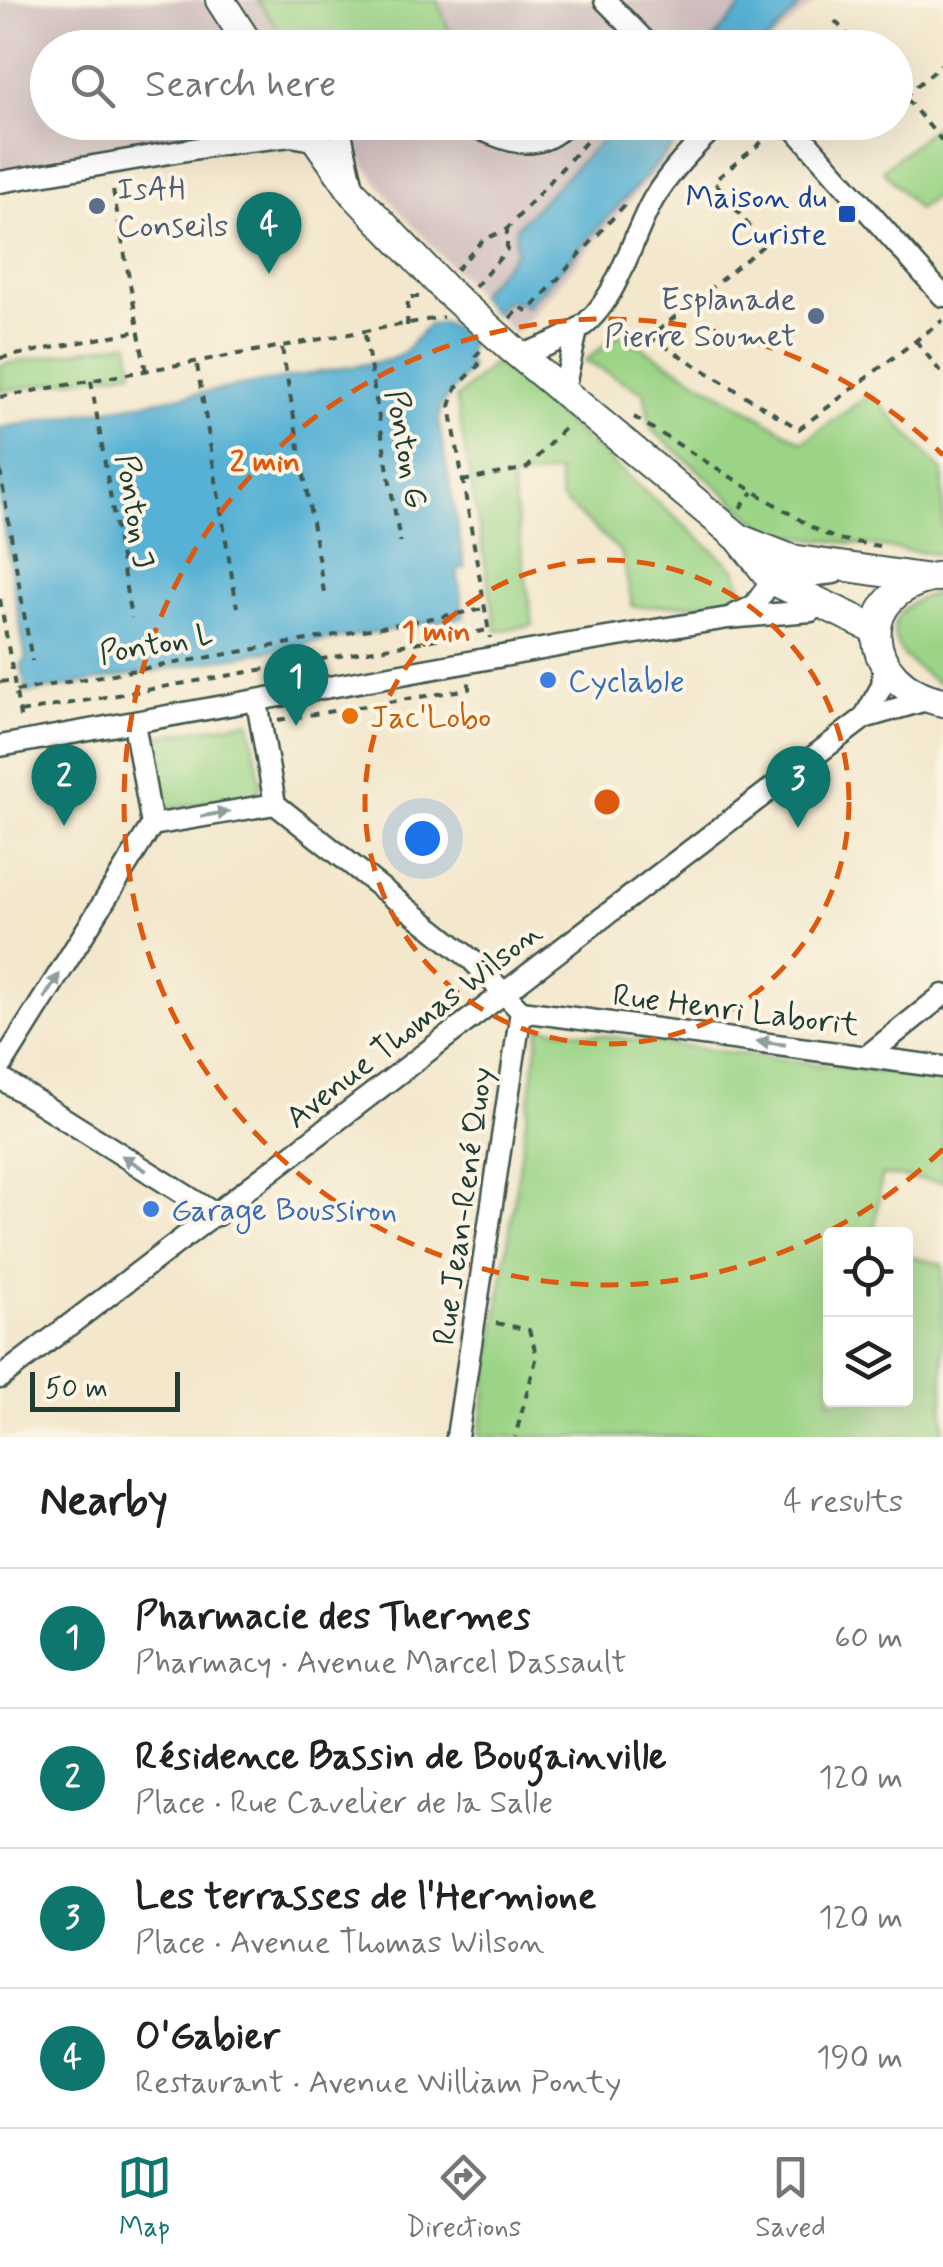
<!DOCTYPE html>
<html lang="en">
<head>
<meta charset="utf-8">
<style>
	body { margin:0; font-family:Mynerve,sans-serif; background:#f2f2f2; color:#222 }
	.controls { position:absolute; right:30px; bottom:30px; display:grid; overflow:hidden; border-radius:10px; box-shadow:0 10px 40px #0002 }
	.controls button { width:90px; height:90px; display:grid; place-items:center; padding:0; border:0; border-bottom:2px solid #e0e0e0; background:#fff; color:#222; font:50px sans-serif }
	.scale { position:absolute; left:30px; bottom:25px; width:150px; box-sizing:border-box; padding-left:10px; border:5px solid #1f3d34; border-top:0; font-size:28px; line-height:35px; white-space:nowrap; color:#1f3d34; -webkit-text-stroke:8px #fcf5e5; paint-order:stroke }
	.you { position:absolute; left:422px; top:838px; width:35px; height:35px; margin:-25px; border:8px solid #fff; border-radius:50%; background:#1a73e8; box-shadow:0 0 0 15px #1a73e833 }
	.badge { display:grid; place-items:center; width:65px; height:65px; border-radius:50%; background:#0f766e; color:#fff; font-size:32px; font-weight:700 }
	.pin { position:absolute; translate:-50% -82px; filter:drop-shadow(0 2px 5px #0008) }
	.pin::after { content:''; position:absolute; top:52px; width:35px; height:30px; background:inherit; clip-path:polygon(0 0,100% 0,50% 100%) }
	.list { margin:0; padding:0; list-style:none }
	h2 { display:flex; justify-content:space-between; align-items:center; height:130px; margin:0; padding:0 40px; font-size:42px }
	h2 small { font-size:32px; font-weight:400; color:#767676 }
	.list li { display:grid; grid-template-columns:65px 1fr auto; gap:30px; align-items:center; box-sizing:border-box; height:140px; padding:0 40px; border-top:2px solid #e0e0e0 }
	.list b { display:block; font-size:38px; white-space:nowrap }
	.list p { margin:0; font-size:32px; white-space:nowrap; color:#767676 }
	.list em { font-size:32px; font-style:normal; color:#767676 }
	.icon { flex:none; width:55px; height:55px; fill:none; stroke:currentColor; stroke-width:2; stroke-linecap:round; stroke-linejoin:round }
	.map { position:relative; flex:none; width:943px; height:1437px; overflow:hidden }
	.search { position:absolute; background:#fff; box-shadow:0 10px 40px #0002; left:30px; right:30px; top:30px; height:110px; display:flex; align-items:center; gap:25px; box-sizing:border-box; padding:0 35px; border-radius:55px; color:#767676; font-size:38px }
	.sheet { height:690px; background:#fff }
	nav { display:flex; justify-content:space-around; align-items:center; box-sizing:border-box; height:140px; border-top:2px solid #e0e0e0; background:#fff; font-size:28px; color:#767676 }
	nav a { display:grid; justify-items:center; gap:5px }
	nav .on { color:#0f766e }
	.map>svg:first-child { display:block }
	.industrial { fill:#d1bfbf }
	.green { fill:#9bd486; stroke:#5d885d; stroke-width:2.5 }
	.water { fill:#56b1d4; stroke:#3a7784; stroke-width:2.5 }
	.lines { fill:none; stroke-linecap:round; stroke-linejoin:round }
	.minor-casing { stroke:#3f564b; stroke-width:25 }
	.major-casing { stroke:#3f564b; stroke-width:32 }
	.path { stroke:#3f564b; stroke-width:4; stroke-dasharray:8 8; stroke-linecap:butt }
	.minor { stroke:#fff; stroke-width:20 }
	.major { stroke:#fff; stroke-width:28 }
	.major-bridge-casing { stroke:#3f564b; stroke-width:32; stroke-linecap:butt }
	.major-bridge { stroke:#fff; stroke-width:28 }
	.oneway { fill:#8f9e9a }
	.ring { fill:none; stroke:#de580e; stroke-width:5; stroke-dasharray:18 12 }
	.service-dot { fill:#5c6f8a; stroke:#fcf5e5; stroke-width:4 }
	.transit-dot { fill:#1a4fb4; stroke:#fcf5e5; stroke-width:4 }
	.shop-dot { fill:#3f7fe0; stroke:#fcf5e5; stroke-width:4 }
	.food-dot { fill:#e8710a; stroke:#fcf5e5; stroke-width:4 }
	.labels { text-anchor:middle; stroke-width:8; stroke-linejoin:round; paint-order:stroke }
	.service-label { font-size:32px; fill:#4e5e75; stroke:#fcf5e5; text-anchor:start }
	.transit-label { font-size:32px; fill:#164399; stroke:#fcf5e5; text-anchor:end }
	.street-label { font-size:32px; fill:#1f3d34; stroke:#fcf5e5 }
	.shop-label { font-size:32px; fill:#366cbe; stroke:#fcf5e5; text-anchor:start }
	.food-label { font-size:32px; fill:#c56008; stroke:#fcf5e5; text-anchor:start }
	.centre { fill:#de580e; stroke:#fcf5e5; stroke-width:5 }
	.ring-label { font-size:30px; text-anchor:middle; font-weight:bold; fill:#de580e; stroke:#fcf5e5; stroke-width:8; stroke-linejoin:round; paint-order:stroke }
</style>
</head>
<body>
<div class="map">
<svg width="943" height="1437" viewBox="0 0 943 1437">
	<rect width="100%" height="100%" fill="#fcf5e5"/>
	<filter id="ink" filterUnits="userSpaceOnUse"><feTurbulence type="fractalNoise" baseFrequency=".01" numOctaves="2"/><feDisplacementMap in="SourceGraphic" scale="20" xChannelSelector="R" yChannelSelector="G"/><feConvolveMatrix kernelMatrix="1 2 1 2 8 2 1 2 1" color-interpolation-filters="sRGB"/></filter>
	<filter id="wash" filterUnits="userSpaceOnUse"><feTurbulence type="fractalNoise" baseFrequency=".0048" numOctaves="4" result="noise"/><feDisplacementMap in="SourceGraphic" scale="40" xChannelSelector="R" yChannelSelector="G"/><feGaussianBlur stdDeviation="2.25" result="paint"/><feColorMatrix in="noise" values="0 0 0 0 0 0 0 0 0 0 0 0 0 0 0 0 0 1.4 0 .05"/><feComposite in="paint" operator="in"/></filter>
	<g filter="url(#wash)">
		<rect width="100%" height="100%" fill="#f3e7cc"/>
		<path class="industrial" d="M0 0H818L765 47 48 48V122L697 123 515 335 395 206 364 164 351 135 285 126 222 144 0 175Z"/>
		<g class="green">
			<path d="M257 0H437L456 47H292Z"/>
			<path d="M943 119V189L918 210 883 170Z"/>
			<path d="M619 334 803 442 871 394 943 472V555L771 533 651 429 644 392 585 361Z"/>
			<path d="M129 342 133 371 0 391V365Z"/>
			<path d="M495 362 736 570 741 585 736 597 727 603 633 607 621 552 561 499 558 472 511 480 533 625 497 631 456 398Z"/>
			<path d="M943 593V683L936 682C925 673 906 662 900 650 881 616 914 595 943 593Z"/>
			<path d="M250 721 261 786 254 795 167 809 160 800 149 738Z"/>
			<path d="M540 1027 943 1081V1182L882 1175 874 1234H830V1400H906V1256L943 1264V1437H479Z"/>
		</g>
		<g class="water">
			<path d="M748 0H805L762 47H706Z"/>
			<path d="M618 123H694L526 307 519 301H505L494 314 477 295 515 253 516 227Z"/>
			<path d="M445 323 470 341 466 361 471 367 440 407 439 424 465 568 457 570 464 617 27 693 21 664 26 661 0 505V428L389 360 403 353 428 325Z"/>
		</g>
	</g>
	<g filter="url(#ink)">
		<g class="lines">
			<g class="minor-casing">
				<g id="minor">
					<path d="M605 0 647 43"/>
					<path d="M343 122 342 138 352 183"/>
					<path d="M463 122C504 138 533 159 569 122"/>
					<path d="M789 122 943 296"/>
					<path d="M222 144 243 122"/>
					<path d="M0 182 222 144 291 136 314 140"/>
					<path d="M520 356C538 348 560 342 577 330 619 302 630 239 654 198 672 169 695 145 720 122"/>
					<path d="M563 394 577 330"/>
					<path d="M734 615 754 606 772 580 834 573"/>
					<path d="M864 718 882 686 884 662"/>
					<path d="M134 723 152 825 275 804 257 702"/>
					<path d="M0 746 564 645 728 618 811 611 819 604"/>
					<path d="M275 804 472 960 521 1011 457 1437"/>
					<path d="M521 1011 943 1067"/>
					<path d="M867 1056 943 995"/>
					<path d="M0 1068 152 825"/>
					<path d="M0 1078 217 1215"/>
					<path d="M0 1378 864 718 930 699"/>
				</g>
			</g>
			<g class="major-casing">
				<g id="major">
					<path d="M220 0 251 48"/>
					<path d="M304 122 355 195 446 290"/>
					<path d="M511 348 739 538 772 580 875 629"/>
					<path d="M740 539 791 559 923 578"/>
					<path d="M943 576C848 587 861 686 943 702"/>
				</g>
			</g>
			<g class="path">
				<path d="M835 21 860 48"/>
				<path d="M896 87 943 142"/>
				<path d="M904 97 943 63"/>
				<path d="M774 132 714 181 764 245 650 337 799 429 943 320"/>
				<path d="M113 190 146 372"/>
				<path d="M456 270 483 240 507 229 604 122"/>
				<path d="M475 287 507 250V229"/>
				<path d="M510 318 521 307 528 312 629 200"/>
				<path d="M407 326 408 297H419"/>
				<path d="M365 335 400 542"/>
				<path d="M916 341 943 375"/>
				<path d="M282 348 324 592"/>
				<path d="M480 351 473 359 479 365 456 388 450 406 490 638"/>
				<path d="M0 358 138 331"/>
				<path d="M197 365 237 607"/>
				<path d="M91 381 131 618"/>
				<path d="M0 397 443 317"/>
				<path d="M634 417 818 531 837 539 879 546"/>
				<path d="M0 470 32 661"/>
				<path d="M462 481 527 468 567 425"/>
				<path d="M740 508 753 492"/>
				<path d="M0 599 21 722"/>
				<path d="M0 682 14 680"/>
				<path d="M16 691 484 609"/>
				<path d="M20 712 488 630"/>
				<path d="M278 720 469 689V682"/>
				<path d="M496 1323 529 1330 537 1356 515 1437"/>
			</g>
			<use href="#minor" class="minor"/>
			<use href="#major" class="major"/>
			<g class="major-bridge-casing">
				<path id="major-bridge" d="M446 290 511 348"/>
			</g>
			<use href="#major-bridge" class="major-bridge"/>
		</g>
		<defs><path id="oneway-solid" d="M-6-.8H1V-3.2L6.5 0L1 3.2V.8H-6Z" transform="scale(2.5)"/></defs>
		<g class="oneway">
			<use href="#oneway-solid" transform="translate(215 814) rotate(-10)"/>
			<use href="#oneway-solid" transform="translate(52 986) rotate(-58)"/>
			<use href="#oneway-solid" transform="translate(771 1043) rotate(-173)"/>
			<use href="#oneway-solid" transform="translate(134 1163) rotate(-148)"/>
		</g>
	</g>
	<g class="ring">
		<circle cx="607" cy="802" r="242"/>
		<path d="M943 1149A483 483 0 1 1 943 455"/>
	</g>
	<g class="service-dot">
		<circle cx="97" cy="206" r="10"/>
		<circle cx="816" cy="316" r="10"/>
	</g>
	<rect class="transit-dot" x="837" y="204" width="20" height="20" rx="5"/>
	<g class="shop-dot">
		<circle cx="548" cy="680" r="10"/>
		<circle cx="151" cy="1209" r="10"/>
	</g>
	<circle class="food-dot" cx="350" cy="716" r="10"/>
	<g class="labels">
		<g class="service-label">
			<text x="117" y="199">IsAH<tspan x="117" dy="37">Conseils</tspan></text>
			<text x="796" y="309" text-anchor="end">Esplanade<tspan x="796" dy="37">Pierre Soumet</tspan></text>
		</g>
		<g class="transit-label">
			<text x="827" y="207">Maison du<tspan x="827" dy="37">Curiste</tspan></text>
		</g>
		<g class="street-label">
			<text transform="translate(407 449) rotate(80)" y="11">Ponton G</text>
			<text transform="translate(136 511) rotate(81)" y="11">Ponton J</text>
			<text transform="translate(156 643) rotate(-10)" y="11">Ponton L</text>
			<text transform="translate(736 1009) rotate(7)" y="11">Rue Henri Laborit</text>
			<text transform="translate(413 1024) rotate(-38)" y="11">Avenue Thomas Wilson</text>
			<text transform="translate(462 1206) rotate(-82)" y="11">Rue Jean-René Quoy</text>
		</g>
		<g class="shop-label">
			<text x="568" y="691">Cyclable</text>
			<text x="171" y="1220">Garage Boussiron</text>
		</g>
		<g class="food-label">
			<text x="370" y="727">Jac'Lobo</text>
		</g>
	</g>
	<circle cx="607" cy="802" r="15" class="centre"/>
	<g class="ring-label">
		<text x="265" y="471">2 min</text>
		<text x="436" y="641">1 min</text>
	</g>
</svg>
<div class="controls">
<button><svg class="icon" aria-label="locate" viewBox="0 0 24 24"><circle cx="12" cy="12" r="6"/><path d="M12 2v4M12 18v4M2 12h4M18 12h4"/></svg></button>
<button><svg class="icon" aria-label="layers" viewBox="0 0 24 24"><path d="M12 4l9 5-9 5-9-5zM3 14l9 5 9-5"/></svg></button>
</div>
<div class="scale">50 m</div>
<div class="you"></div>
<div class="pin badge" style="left:296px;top:726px">1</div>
<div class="pin badge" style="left:64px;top:826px">2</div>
<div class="pin badge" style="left:798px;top:828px">3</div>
<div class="pin badge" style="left:269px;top:274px">4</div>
<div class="search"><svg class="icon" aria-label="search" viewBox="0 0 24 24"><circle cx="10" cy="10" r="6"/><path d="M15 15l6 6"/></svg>Search here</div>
</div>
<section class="sheet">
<h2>Nearby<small>4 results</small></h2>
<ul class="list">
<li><span class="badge">1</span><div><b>Pharmacie des Thermes</b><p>Pharmacy · Avenue Marcel Dassault</p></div><em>60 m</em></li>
<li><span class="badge">2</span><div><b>Résidence Bassin de Bougainville</b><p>Place · Rue Cavelier de la Salle</p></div><em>120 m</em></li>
<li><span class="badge">3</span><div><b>Les terrasses de l'Hermione</b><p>Place · Avenue Thomas Wilson</p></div><em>120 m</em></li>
<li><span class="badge">4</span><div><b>O'Gabier</b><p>Restaurant · Avenue William Ponty</p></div><em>190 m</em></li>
</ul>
</section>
<nav>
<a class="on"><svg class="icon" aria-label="map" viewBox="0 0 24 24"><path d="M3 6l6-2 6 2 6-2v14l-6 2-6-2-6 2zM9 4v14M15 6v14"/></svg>Map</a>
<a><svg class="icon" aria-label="directions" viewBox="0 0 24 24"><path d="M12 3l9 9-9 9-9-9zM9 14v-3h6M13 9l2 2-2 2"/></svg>Directions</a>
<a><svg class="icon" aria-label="saved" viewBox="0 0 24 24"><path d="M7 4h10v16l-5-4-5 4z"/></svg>Saved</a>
</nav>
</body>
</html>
